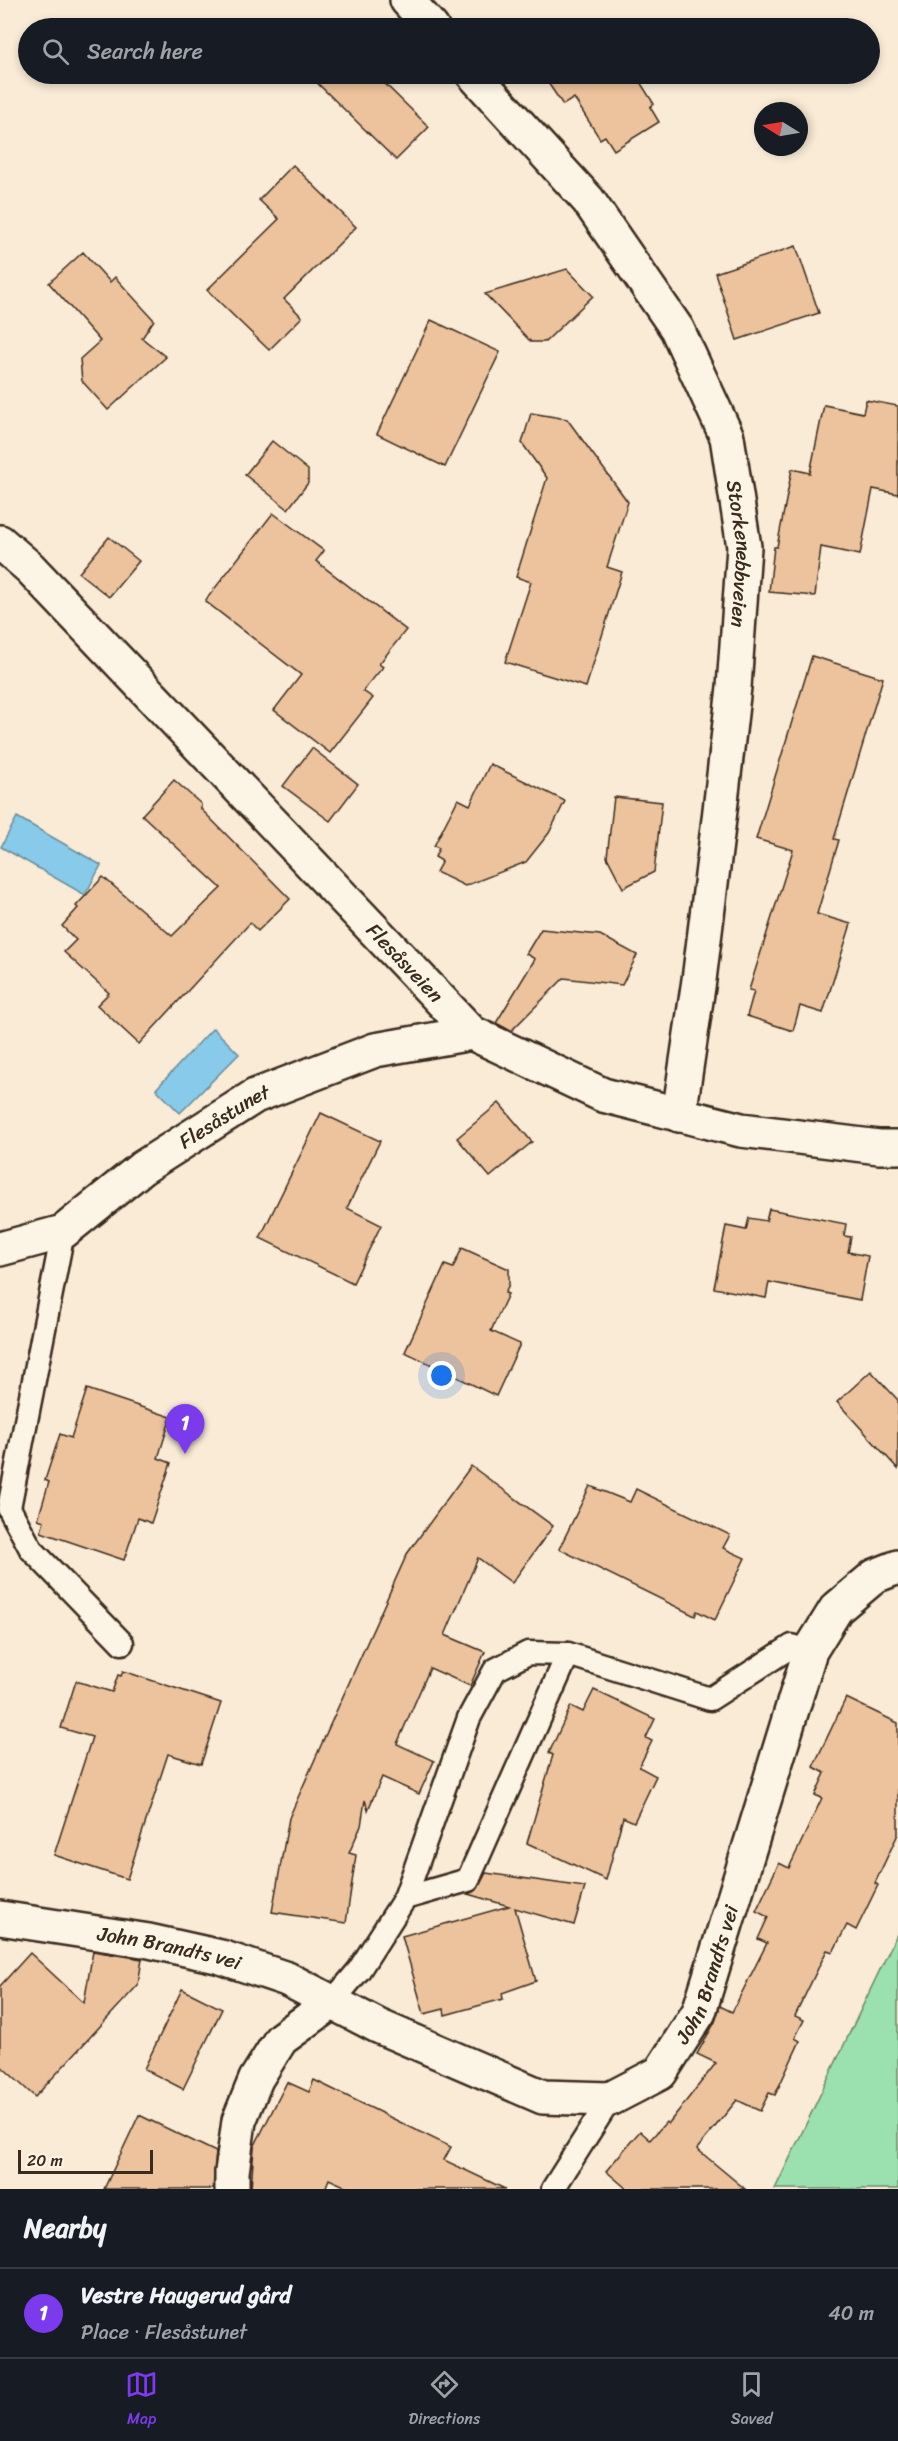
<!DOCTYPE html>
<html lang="en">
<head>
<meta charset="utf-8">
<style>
	body { margin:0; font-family:Sriracha,sans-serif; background:#20242c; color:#f1f3f6 }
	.compass { position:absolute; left:754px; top:102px; width:54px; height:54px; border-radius:50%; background:#171b24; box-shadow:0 3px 9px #0003; rotate:281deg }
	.scale { position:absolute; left:18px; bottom:15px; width:135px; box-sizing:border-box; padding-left:6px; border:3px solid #3b2a1e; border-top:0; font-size:16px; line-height:21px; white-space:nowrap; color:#3b2a1e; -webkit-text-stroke:4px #fcf5e5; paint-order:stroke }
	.you { position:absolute; left:442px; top:1376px; width:21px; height:21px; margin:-15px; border:4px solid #fff; border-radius:50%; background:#1a73e8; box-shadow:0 0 0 9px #1a73e833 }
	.badge { display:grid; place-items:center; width:39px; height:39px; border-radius:50%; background:#7c3aed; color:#fff; font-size:20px; font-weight:700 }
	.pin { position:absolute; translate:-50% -50px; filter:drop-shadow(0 2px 3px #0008) }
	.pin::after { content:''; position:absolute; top:32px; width:21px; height:18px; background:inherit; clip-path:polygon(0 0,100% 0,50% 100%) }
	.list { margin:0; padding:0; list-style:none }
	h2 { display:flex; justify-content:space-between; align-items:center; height:78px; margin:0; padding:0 24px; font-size:26px }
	h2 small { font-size:20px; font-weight:400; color:#9ea1a6 }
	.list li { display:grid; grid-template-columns:39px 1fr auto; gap:18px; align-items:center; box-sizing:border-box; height:90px; padding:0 24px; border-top:2px solid #363941 }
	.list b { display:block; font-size:22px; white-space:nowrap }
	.list p { margin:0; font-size:20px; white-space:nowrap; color:#9ea1a6 }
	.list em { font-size:20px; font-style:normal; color:#9ea1a6 }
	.icon { flex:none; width:33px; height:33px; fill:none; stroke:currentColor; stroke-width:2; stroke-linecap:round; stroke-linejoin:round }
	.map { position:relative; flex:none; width:898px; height:2189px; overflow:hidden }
	.search { position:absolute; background:#171b24; box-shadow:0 3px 9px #0003; left:18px; right:18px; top:18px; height:66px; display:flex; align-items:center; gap:15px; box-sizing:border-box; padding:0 21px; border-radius:33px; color:#9ea1a6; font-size:22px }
	.sheet { height:168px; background:#171b24 }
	nav { display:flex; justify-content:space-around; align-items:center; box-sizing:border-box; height:84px; border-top:2px solid #363941; background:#171b24; font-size:16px; color:#9ea1a6 }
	nav a { display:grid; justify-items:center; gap:3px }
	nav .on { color:#7c3aed }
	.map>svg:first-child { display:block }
	.green { fill:#9ae1af; stroke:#6a8666; stroke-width:1.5 }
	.water { fill:#88cae9; stroke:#698a98; stroke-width:1.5 }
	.building { fill:#ecc39c; stroke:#3b2a1e; stroke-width:1.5 }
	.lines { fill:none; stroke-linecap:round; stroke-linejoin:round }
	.lane-casing { stroke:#3b2a1e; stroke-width:27 }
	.street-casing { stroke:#3b2a1e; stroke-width:38 }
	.lane { stroke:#fcf5e5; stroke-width:22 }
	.street { stroke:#fcf5e5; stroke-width:33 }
	.labels { text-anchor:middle; stroke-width:5; stroke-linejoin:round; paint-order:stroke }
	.street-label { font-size:20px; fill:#3b2a1e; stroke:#fcf5e5 }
</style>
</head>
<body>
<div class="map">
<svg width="898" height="2189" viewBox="0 0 898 2189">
	<rect width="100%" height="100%" fill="#f9ebd6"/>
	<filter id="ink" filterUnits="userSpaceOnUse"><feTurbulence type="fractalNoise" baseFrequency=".0167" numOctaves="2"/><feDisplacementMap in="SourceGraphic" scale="12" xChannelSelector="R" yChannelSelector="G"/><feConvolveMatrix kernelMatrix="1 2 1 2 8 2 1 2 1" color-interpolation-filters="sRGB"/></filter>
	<g filter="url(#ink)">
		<path class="green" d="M898 1932V2189H775Z"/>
		<g class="water">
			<path d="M17 817 101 865 85 895 1 847Z"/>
			<path d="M213 1028 239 1054 180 1113 156 1089Z"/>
		</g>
		<g class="building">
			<path d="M308 74H375L429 127 396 160Z"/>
			<path d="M542 74H635L654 104 650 107 659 122 614 150 605 136 600 139 574 98 563 105Z"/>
			<path d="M293 165 356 227 284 299 302 317 269 350 207 290 279 219 259 200Z"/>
			<path d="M796 246 819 313 737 340 715 273Z"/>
			<path d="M83 252 110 282 115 277 154 320 142 338 166 357 108 410 82 381 80 359 100 341 49 283Z"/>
			<path d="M567 269 593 296 545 342H531L485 294Z"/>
			<path d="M431 320 500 352 445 467 377 434Z"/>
			<path d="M866 400 898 406V494L873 489 860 555 821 547 815 596 769 592 774 547H777L792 469 810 473 824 405 863 413Z"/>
			<path d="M531 413 567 419 628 502 607 567 622 572 586 687 505 662 531 582 516 577 547 478 522 443Z"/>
			<path d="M272 441 308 470V483L288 509 245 475Z"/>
			<path d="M273 513 324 551 316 561 406 630 379 664 383 667 363 691 373 698 330 753 274 710 301 675 205 601Z"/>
			<path d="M109 537 139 561 109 597 79 573Z"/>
			<path d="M812 656 883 678 834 839 839 840 817 914 851 924 823 1013 800 1006 793 1031 747 1016 754 991 749 990 793 850 756 839Z"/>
			<path d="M312 748 358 784 330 821 283 786Z"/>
			<path d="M490 764 565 801 549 833 526 862 465 886 436 872 442 861 435 857 439 848 434 846 458 799 470 805Z"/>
			<path d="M174 780 201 804V809L290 899 258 931 250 923 139 1044 97 1005 109 993 64 952 76 940 62 926 78 908 76 906 103 877 172 936 221 888 142 815Z"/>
			<path d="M614 797 662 802 654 872 623 888 607 857Z"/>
			<path d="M541 929 600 935 637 955 622 985 564 978 511 1031 496 1023 535 959 526 954Z"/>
			<path d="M499 1103 532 1142 490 1177 457 1138Z"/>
			<path d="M321 1113 380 1141 347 1208 381 1225 353 1283 260 1238Z"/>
			<path d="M769 1209 846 1224 844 1236 851 1237 848 1252 868 1256 860 1300 769 1282 766 1298 714 1288 726 1226 746 1230 749 1218 766 1221Z"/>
			<path d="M462 1248 509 1269V1284L505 1293 508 1294 491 1331 520 1344 496 1396 405 1352 445 1265 453 1268Z"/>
			<path d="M871 1371 898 1400V1469L837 1402Z"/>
			<path d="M87 1389 171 1417 158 1458 171 1463 151 1523 138 1518 124 1560 41 1532 44 1521 38 1519 49 1482 45 1480 60 1434 71 1438Z"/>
			<path d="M471 1466 553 1526 512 1583 478 1558 445 1635 485 1652 470 1686 430 1668 397 1744 434 1761 419 1794 382 1777 368 1810 365 1800 361 1826 349 1853 356 1855 346 1923 272 1912 289 1818 326 1734 407 1554Z"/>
			<path d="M590 1486 630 1502 636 1489 730 1535 723 1548 745 1558 715 1620 697 1611 695 1616 559 1549Z"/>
			<path d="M123 1671 221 1703 201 1764 168 1754 127 1879 54 1855 92 1737 61 1728 76 1681 112 1692 118 1675 121 1676Z"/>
			<path d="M594 1690 655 1719 646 1738 652 1741 639 1767 656 1776 634 1822 623 1817 606 1880 527 1843 553 1755 549 1753 571 1706 583 1712Z"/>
			<path d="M846 1698 898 1723V1834L875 1883 878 1885 856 1930 847 1925 833 1952 827 1950 795 2016 804 2020 795 2038 800 2041 775 2095 769 2093 760 2111 737 2100 697 2149 745 2189H627L606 2171 640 2131 650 2140 666 2122 668 2124 716 2063 697 2054 715 2022 720 2006 732 2012 767 1943 758 1939 768 1917 756 1911 779 1863 789 1868 822 1798 815 1795 825 1773 813 1767Z"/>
			<path d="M486 1873 585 1887 574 1925 515 1908 536 1981 502 1993 503 1999 445 2015 444 2009 424 2014 402 1936 509 1906 468 1894 477 1890Z"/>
			<path d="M93 1951 142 1959 138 1985 35 2097 0 2065V1986L30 1953 84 2003Z"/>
			<path d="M182 1989 222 2009 183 2089 144 2069Z"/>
			<path d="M314 2080 451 2147 444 2160 505 2189H351L329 2179 325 2189H251L254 2147 287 2082 309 2092Z"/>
			<path d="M139 2115 216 2152 213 2189H104Z"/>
		</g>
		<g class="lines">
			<g class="lane-casing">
				<g id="lane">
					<path d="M63 1232 9 1508 31 1549 122 1643"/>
					<path d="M405 1898 468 1880 568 1654"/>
					<path d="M332 2002 359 1970 405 1898 469 1718 495 1670 528 1653 568 1654 710 1699 792 1646 810 1651"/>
					<path d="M553 2189 610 2099"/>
				</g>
			</g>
			<g class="street-casing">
				<g id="street">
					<path d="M407 0 432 28"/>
					<path id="s1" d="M473 74 588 200 677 329 727 437 744 547 734 687 719 819 699 980 679 1115"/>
					<path id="s2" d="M0 542 30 568 472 1033 603 1095 741 1130 879 1147H898"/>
					<path id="s3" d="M0 1249 63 1232 142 1168 255 1096 375 1050 472 1033"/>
					<path id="s4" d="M0 1918 149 1941 221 1957 287 1979 378 2026 543 2097 610 2099 660 2073 699 2012 810 1651 836 1609 875 1576 898 1567"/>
					<path d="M232 2189V2172L239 2121 256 2079 281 2039 332 2002"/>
				</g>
			</g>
			<use href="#lane" class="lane"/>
			<use href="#street" class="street"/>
		</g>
	</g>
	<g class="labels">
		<g class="street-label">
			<text dy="7" stroke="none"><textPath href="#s1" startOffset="564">Storkenebbveien</textPath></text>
			<text dy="7" stroke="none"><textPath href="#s2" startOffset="584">Flesåsveien</textPath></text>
			<text dy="7" stroke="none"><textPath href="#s3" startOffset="264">Flesåstunet</textPath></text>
			<text dy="7" stroke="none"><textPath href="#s4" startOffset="172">John Brandts vei</textPath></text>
			<text dy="7" stroke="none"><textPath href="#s4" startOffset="810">John Brandts vei</textPath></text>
		</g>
	</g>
</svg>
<svg class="compass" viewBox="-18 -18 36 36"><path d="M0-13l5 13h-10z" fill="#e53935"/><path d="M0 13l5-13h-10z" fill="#9ea1a6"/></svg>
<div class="scale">20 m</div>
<div class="you"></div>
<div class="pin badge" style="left:185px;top:1454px">1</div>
<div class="search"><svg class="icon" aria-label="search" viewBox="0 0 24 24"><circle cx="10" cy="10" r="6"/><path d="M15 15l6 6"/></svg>Search here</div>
</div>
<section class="sheet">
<h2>Nearby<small></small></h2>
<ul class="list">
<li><span class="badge">1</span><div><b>Vestre Haugerud gård</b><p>Place · Flesåstunet</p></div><em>40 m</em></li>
</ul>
</section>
<nav>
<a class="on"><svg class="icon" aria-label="map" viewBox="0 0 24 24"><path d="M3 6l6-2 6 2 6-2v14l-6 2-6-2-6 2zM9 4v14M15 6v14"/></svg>Map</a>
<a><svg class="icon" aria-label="directions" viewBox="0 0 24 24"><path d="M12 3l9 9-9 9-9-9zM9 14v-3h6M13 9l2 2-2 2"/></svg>Directions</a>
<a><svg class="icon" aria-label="saved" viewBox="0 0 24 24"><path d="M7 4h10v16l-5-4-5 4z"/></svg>Saved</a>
</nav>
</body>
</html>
